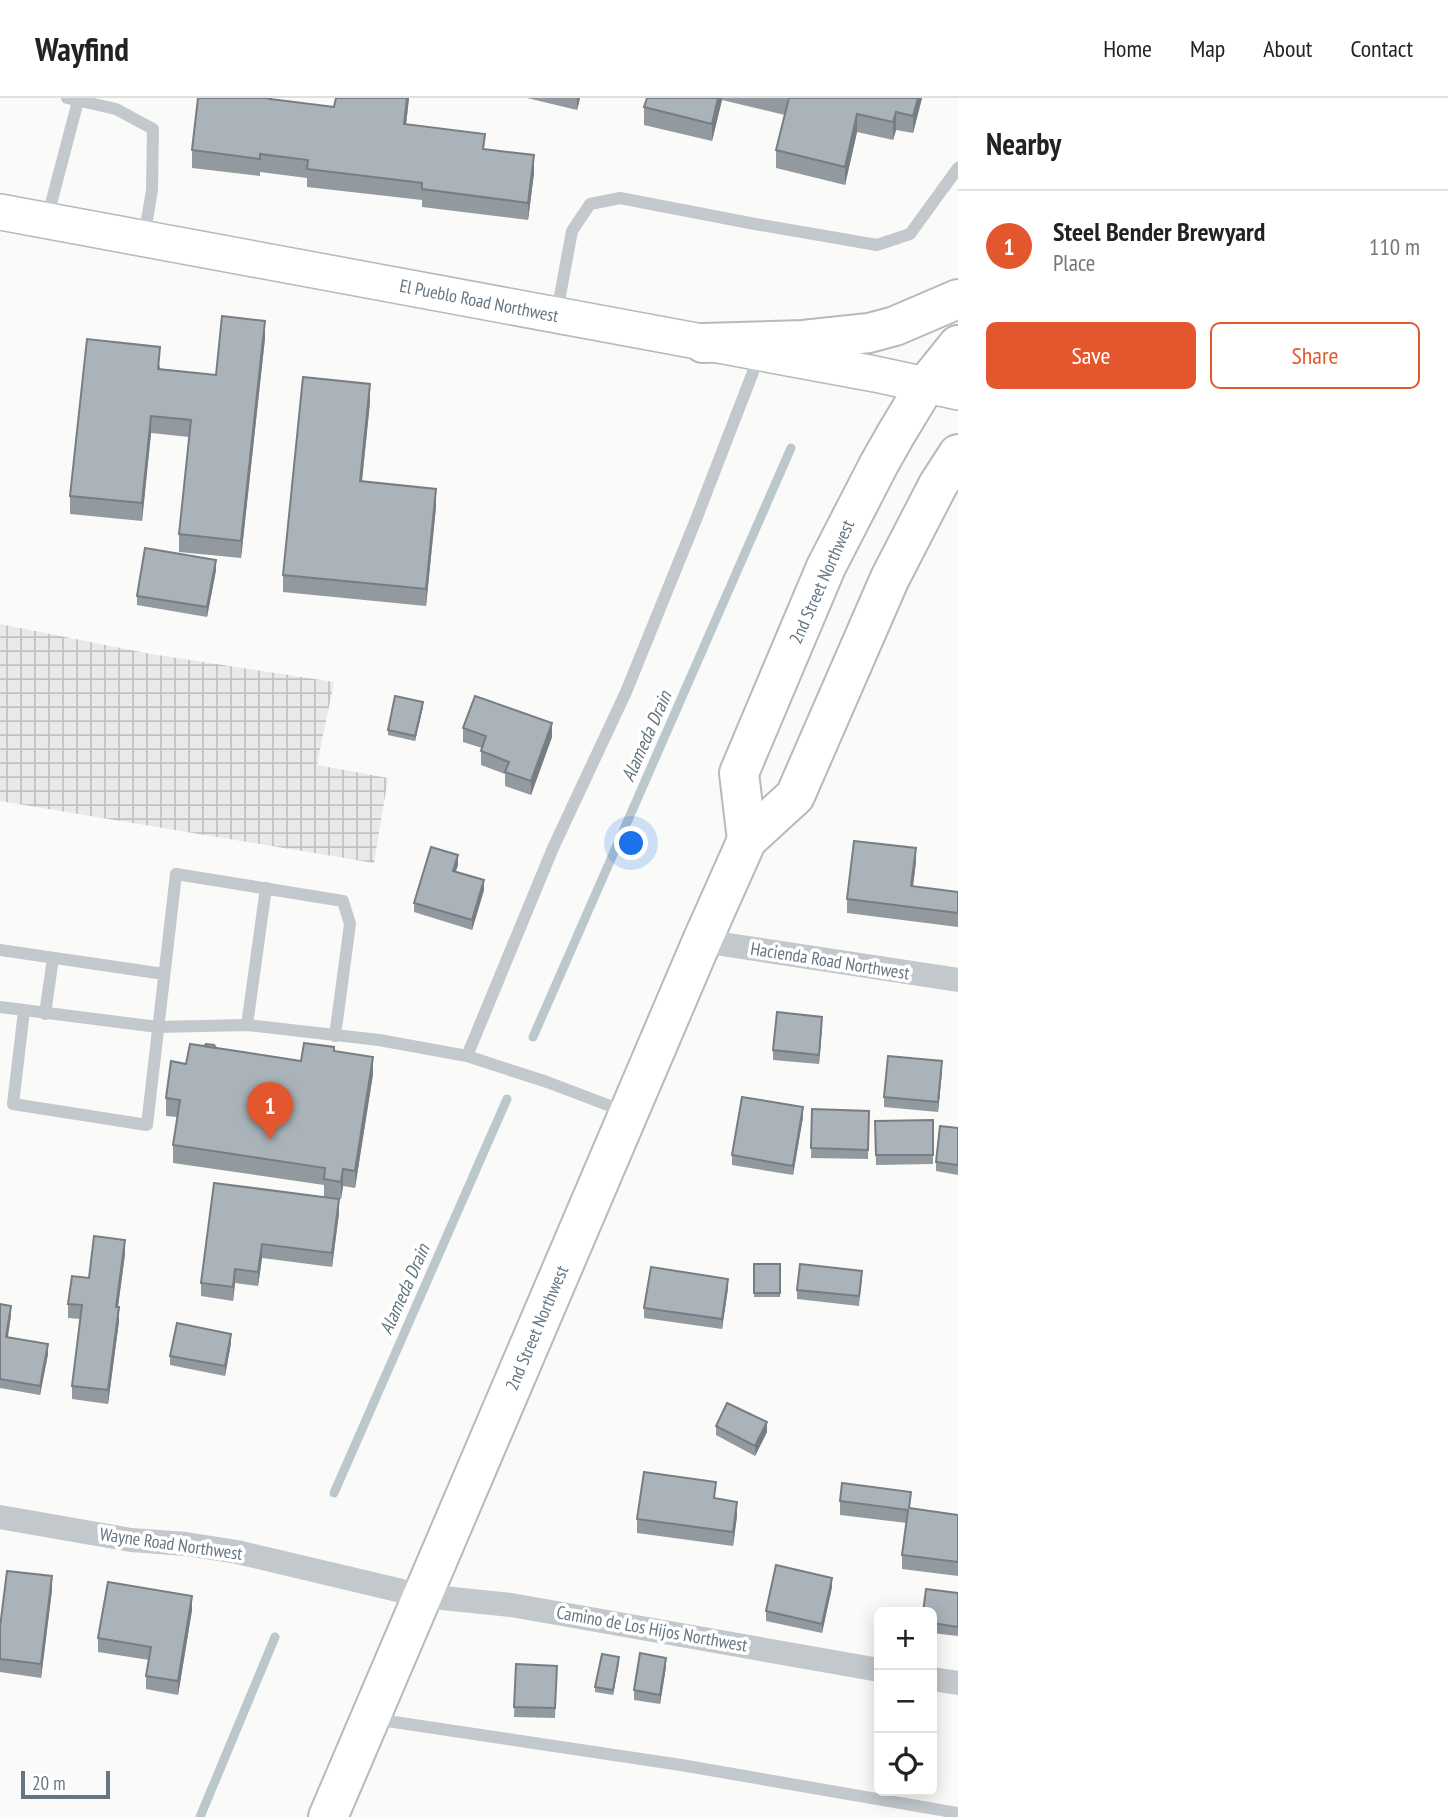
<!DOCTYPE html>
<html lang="en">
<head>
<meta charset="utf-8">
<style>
	body { margin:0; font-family:"PT Sans Narrow",sans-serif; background:#f2f2f2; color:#222 }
	.controls { position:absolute; right:21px; bottom:21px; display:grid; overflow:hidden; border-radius:10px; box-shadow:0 4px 18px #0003 }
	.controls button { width:63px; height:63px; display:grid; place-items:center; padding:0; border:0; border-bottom:2px solid #e0e0e0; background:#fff; color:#222; font:35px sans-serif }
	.scale { position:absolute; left:21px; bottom:18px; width:89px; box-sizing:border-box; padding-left:7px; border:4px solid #657683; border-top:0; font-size:19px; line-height:24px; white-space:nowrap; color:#657683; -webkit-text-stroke:5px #fff; paint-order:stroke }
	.you { position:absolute; left:632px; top:746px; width:24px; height:24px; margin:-18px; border:5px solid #fff; border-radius:50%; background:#1a73e8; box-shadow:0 0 0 10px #1a73e833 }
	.badge { display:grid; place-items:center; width:46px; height:46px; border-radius:50%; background:#e4572e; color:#fff; font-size:23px; font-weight:700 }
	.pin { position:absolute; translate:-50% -58px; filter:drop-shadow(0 2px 4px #0008) }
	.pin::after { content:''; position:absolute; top:37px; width:24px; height:21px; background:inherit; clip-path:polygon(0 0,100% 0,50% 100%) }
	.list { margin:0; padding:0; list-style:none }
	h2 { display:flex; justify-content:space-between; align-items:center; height:91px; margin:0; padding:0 28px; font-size:30px }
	h2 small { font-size:23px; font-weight:400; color:#767676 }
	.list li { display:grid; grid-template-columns:46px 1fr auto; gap:21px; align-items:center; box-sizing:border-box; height:112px; padding:0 28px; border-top:2px solid #e0e0e0 }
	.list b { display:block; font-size:26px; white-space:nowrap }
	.list p { margin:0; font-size:23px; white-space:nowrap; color:#767676 }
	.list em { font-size:23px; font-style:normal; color:#767676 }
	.actions { display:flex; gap:14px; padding:21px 28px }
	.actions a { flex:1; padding:16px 0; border:2px solid #e4572e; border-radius:10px; text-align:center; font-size:24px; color:#e4572e }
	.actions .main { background:#e4572e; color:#fff }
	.icon { flex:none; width:38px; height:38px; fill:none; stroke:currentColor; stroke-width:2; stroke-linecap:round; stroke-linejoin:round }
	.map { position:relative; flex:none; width:958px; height:1719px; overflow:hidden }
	header { display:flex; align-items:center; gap:42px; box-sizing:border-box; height:98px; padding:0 35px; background:#fff; border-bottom:2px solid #e0e0e0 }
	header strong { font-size:33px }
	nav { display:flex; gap:38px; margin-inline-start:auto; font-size:24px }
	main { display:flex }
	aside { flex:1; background:#fff }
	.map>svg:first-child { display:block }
	.industrial { fill:url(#industrial-grid) }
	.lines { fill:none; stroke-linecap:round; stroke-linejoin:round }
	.stream { stroke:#bbc7cb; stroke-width:9 }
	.secondary-casing { stroke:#b3babf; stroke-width:38 }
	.primary-casing { stroke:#b5babe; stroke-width:42 }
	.lane { stroke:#c3c8cc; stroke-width:12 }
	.street { stroke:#c3c8cc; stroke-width:24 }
	.secondary { stroke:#fff; stroke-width:35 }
	.primary { stroke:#fff; stroke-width:38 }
	.wall { fill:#929a9f }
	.shaded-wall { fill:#777d82 }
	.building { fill:#aab3b9; stroke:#777d82; stroke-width:2 }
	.labels { text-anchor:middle; stroke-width:7; stroke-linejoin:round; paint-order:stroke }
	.street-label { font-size:18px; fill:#657683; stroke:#fff }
	.water-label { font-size:19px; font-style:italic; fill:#60757c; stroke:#fff }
</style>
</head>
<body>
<header>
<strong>Wayfind</strong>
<nav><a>Home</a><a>Map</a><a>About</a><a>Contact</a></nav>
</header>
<main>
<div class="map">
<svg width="958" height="1719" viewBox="0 0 958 1719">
	<defs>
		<pattern id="industrial-grid" width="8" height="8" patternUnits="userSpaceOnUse" patternTransform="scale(1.75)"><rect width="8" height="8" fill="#e8e9e9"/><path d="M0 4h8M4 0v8" fill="none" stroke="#c0c1c2"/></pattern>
	</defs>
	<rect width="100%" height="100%" fill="#fafaf8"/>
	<path class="industrial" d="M0 526 151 556 334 584 317 667 388 680 374 765 0 703Z"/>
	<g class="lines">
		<g class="stream">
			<path d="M533 939 791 350"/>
			<path d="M334 1395 507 1001"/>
			<path d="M200 1719 275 1539"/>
		</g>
		<g class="secondary-casing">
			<path id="secondary" d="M0 114 875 276 958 294"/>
		</g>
		<g class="primary-casing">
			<g id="primary">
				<path d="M703 245 803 242 869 235 895 228 958 201"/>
				<path d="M747 742 739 675 826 469 879 366 896 336 925 288 958 247"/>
				<path d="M328 1719 702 843 747 742 795 698 890 480 938 387 958 356"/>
			</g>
		</g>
		<g class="lane">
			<path d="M67 0 116 11 153 31 152 92 144 140"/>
			<path d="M47 121 78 3"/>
			<path d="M557 214 572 133 590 106 620 100 755 126 877 147 910 136 958 70"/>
			<path d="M0 852 164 876"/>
			<path d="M0 909 158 929 247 927 379 942 467 958"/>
			<path d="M24 913 13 1006 147 1027 176 776 343 803 350 826 335 938"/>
			<path d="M45 916 53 860"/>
			<path d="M247 927 266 790"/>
			<path d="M626 1014 547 984 467 958 553 750 626 594 695 424 760 256"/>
			<path d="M374 1621 681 1667 958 1715"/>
		</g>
		<g class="street">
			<path d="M702 843 958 882"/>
			<path d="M0 1419 131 1442 186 1446 237 1454 423 1498 511 1507 879 1572"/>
			<path d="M932 1581 958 1585"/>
		</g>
		<use href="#secondary" class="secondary"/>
		<use href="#primary" class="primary"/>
	</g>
	<g class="wall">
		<path d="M409 0 406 27 485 52 534 75 528 122 422 109V102L307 89V80L260 74V78L192 70V52L273 1 334 9Z"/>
		<path d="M527 0H580L577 12Z"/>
		<path d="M647 0H922L913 35 896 32 893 42 857 34 845 87 776 70V52L785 17 722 2 712 43 644 27V9Z"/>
		<path d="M265 240 241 460 179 454V436L189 339 151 335 142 423 70 416V398L160 267V271L216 277Z"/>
		<path d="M370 304 362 383 436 409 426 508 283 494V477Z"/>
		<path d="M216 472 207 519 137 507V498Z"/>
		<path d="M423 609 415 643 388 637V632Z"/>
		<path d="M463 630 552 639 531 697 505 688V676L481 667V653L482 650 463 644Z"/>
		<path d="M916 764 913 789 958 794V829L847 815V801Z"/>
		<path d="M458 767 455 774 484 792 472 832 414 814V805Z"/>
		<path d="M822 928 819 966 773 962V952Z"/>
		<path d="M204 948 301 963 334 953 373 976 355 1090 343 1088 341 1101H339V1115L332 1169 262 1160 258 1188 235 1185 233 1203 201 1198V1185L324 1099V1087L173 1065V1047L178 1019 166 1018V1000L186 966Z"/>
		<path d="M942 973 938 1014 884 1009V999Z"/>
		<path d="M812 1011 869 1013 868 1061 811 1060Z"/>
		<path d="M803 1019 793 1077 732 1067V1057Z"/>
		<path d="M933 1022V1066L876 1067 875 1023Z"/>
		<path d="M958 1030V1077L936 1073V1064Z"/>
		<path d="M125 1156 118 1209 119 1223 108 1306 72 1301V1288L80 1221 68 1220V1206L89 1180Z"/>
		<rect x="754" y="1166" width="26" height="33"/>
		<path d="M862 1182 859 1208 797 1201V1192Z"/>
		<path d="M728 1190 722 1231 644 1220V1210Z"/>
		<path d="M0 1206 11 1217 8 1239 48 1256 40 1297 0 1290Z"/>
		<path d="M231 1245 225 1278 170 1267V1258Z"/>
		<path d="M716 1328 767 1334 755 1358 716 1337Z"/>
		<path d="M716 1401 737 1418 733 1448 637 1435V1421Z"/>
		<path d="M840 1403 958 1417V1478L902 1471V1457L907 1425 840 1417Z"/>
		<path d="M832 1489 822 1535 766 1523V1513Z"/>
		<path d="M52 1492 41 1580 0 1574V1529Z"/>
		<path d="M958 1495V1538L932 1535V1514Z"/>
		<path d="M192 1512 178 1597 146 1591V1578L149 1562 98 1554V1540Z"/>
		<path d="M619 1564 613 1597 595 1594V1589Z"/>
		<path d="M516 1566 557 1568 555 1620 514 1619Z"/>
		<path d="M666 1569 660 1606 634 1602V1592Z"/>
	</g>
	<g class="shaded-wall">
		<path d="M407 0H409L404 44V26Z"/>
		<path d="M577 0H580L577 12Z"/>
		<path d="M718 0H722V2L712 43V26Z"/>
		<path d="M918 0H922L913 35V18Z"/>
		<path d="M896 14V32L893 42V24Z"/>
		<path d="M857 16V34L845 87V69Z"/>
		<path d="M534 57V75L528 122V105Z"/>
		<path d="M265 223V240L241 460V443Z"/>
		<path d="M370 286V304L360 401V383Z"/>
		<path d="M151 318V335L142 423V405Z"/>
		<path d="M436 391V409L426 508V491Z"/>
		<path d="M216 462V472L207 519V509Z"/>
		<path d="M423 604V609L415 643V638Z"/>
		<path d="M552 625V639L531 697V683Z"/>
		<path d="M916 750V764L911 802V788Z"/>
		<path d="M458 757V767L453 783V773Z"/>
		<path d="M484 782V792L472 832V822Z"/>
		<path d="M822 919V928L819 966V957Z"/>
		<path d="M373 959V976L355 1090V1073Z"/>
		<path d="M942 963V973L938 1014V1004Z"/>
		<path d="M803 1009V1019L793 1077V1068Z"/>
		<path d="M343 1071V1088L341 1101V1084Z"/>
		<path d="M339 1101V1115L332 1169V1155Z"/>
		<path d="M125 1142V1156L116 1223V1209Z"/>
		<path d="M262 1146V1160L258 1188V1174Z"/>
		<path d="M235 1171V1185L233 1203V1189Z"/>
		<path d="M728 1181V1190L722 1231V1221Z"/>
		<path d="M11 1208V1217L6 1249V1239Z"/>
		<path d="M119 1209V1223L108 1306V1292Z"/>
		<path d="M231 1236V1245L225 1278V1268Z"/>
		<path d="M48 1246V1256L40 1297V1288Z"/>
		<path d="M767 1324V1334L755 1358V1348Z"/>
		<path d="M737 1404V1418L733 1448V1434Z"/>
		<path d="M52 1478V1492L41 1580V1566Z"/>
		<path d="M832 1480V1489L822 1535V1526Z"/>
		<path d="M192 1498V1512L178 1597V1583Z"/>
		<path d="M619 1559V1564L613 1597V1592Z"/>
		<path d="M666 1560V1569L660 1606V1597Z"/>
	</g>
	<g class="building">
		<path d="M198 0H271L270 1 334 9 336 0H407L404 26 485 36 483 51 534 57 528 105 422 91V85L307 71 308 62 260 56V61L192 52Z"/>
		<path d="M647 0H718L712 26 644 9Z"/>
		<path d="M788 0H918L913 18 896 14 893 24 857 16 845 69 776 52 789 0Z"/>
		<path d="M222 218 265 223 241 443 179 436 191 322 151 318 142 405 70 398 87 241 160 249 158 271 216 277Z"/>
		<path d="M303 279 370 286 360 383 436 391 426 491 283 477Z"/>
		<path d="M145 450 216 462 207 509 137 498Z"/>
		<path d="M395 598 423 604 415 638 388 632Z"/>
		<path d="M475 598 552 625 531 683 505 674 509 664 481 653 486 638 463 630Z"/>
		<path d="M854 743 916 750 911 788 958 794V815L847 801Z"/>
		<path d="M431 749 458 757 453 773 484 782 472 822 414 805Z"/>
		<path d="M777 914 822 919 819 957 773 952Z"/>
		<path d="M304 945 334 949V953L373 959 355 1073 343 1071 341 1084 324 1081 325 1070 173 1047 180 1002 166 1000 171 963 186 966 190 946 301 963Z"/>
		<path d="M206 946 214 947 216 950 204 948Z"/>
		<path d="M888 958 942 963 938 1004 884 999Z"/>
		<path d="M742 999 803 1009 793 1068 732 1057Z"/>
		<path d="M812 1011 869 1013 868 1052 811 1050Z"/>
		<path d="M933 1022V1057H876L875 1023Z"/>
		<path d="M940 1028 958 1030V1067L936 1064Z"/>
		<path d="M214 1085 339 1101 332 1155 262 1146 258 1174 235 1171 233 1189 201 1185Z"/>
		<path d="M94 1138 125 1142 116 1209H119L108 1292 72 1288 82 1207 68 1206 72 1178 89 1180Z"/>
		<rect x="754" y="1166" width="26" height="29"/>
		<path d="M800 1166 862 1173 859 1198 797 1192Z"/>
		<path d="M651 1169 728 1181 722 1221 644 1210Z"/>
		<path d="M0 1206 11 1208 6 1239 48 1246 40 1288 0 1281Z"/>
		<path d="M177 1225 231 1236 225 1268 170 1258Z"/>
		<path d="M727 1305 767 1324 755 1348 716 1328Z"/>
		<path d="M644 1374 716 1384 714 1400 737 1404 733 1434 637 1421Z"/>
		<path d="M842 1385 911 1394 909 1410 958 1417V1464L902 1457 908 1412 840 1403Z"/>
		<path d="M776 1467 832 1480 822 1526 766 1513Z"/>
		<path d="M7 1473 52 1478 41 1566 0 1561V1529Z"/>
		<path d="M108 1484 192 1498 178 1583 146 1578 151 1549 98 1540Z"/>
		<path d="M926 1491 958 1495V1529L932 1525V1514H923Z"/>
		<path d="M640 1555 666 1560 660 1597 634 1592Z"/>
		<path d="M602 1556 619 1559 613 1592 595 1589Z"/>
		<path d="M516 1566 557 1568 555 1610 514 1609Z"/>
	</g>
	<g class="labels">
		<g class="street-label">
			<text transform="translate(479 203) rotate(11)" y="6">El Pueblo Road Northwest</text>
			<text transform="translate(822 484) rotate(-66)" y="6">2nd Street Northwest</text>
			<text transform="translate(830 863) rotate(9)" y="6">Hacienda Road Northwest</text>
			<text transform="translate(537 1230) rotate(-67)" y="6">2nd Street Northwest</text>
			<text transform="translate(171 1446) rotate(8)" y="6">Wayne Road Northwest</text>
			<text transform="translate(652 1531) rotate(10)" y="6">Camino de Los Hijos Northwest</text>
		</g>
		<g class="water-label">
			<text transform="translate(646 638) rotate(-66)" y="7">Alameda Drain</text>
			<text transform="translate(404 1191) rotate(-66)" y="7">Alameda Drain</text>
		</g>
	</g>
</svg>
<div class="controls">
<button>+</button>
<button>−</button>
<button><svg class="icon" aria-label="locate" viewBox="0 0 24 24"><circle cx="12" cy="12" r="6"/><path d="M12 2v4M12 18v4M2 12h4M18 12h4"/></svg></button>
</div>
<div class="scale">20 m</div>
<div class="you"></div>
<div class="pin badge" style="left:270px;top:1042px">1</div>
</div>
<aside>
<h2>Nearby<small></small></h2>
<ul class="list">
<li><span class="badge">1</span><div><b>Steel Bender Brewyard</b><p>Place</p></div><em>110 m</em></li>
</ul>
<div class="actions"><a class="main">Save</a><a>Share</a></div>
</aside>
</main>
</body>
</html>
